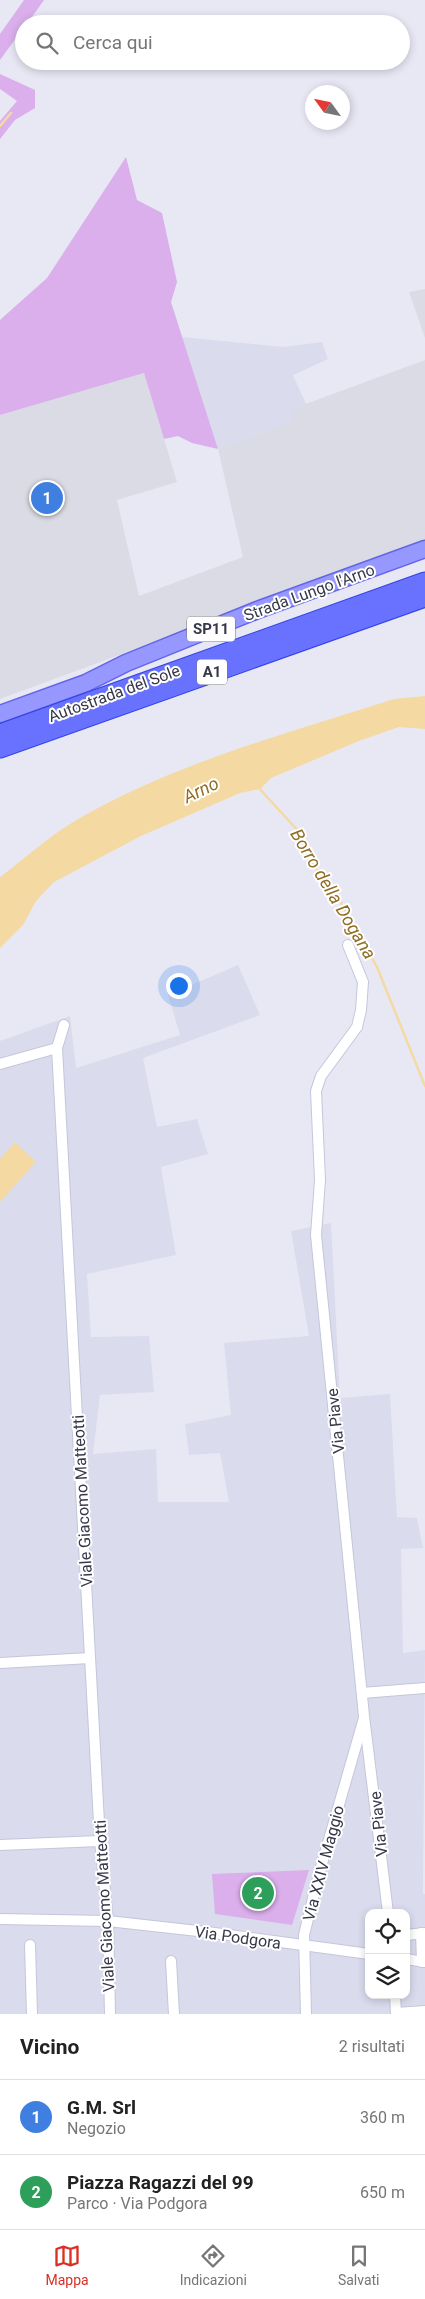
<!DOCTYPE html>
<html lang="it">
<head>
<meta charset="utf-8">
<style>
	body { margin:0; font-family:Roboto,sans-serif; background:#f6f6f6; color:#222 }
	.controls { position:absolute; right:15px; bottom:15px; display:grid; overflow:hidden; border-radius:10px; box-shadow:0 2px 8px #0003 }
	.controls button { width:45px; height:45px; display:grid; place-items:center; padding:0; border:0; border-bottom:1px solid #e0e0e0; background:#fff; color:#222; font:25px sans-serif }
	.compass { position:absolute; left:305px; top:85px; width:45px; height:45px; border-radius:50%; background:#fff; box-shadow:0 2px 8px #0003; rotate:303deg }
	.you { position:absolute; left:178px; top:985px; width:18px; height:18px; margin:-12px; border:4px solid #fff; border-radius:50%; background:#1a73e8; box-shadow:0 0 0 8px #1a73e833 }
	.badge { display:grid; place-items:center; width:32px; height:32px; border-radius:50%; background:#d93025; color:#fff; font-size:16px; font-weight:700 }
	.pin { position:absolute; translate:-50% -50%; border:2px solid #fff; box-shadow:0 1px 5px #0006 }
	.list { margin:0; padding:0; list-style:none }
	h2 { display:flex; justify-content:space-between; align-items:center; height:65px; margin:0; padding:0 20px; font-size:21px }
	h2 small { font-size:16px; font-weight:400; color:#767676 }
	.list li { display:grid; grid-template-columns:32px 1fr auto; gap:15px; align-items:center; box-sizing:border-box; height:75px; padding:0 20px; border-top:1px solid #e0e0e0 }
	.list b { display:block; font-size:19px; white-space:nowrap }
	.list p { margin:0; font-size:16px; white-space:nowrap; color:#767676 }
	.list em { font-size:16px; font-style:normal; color:#767676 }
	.icon { flex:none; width:28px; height:28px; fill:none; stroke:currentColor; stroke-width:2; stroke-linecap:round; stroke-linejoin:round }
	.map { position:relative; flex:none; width:425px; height:2014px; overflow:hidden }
	.search { position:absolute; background:#fff; box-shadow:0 2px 8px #0003; left:15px; right:15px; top:15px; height:55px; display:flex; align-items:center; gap:12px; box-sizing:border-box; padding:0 18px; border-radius:28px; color:#767676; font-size:19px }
	.sheet { height:215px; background:#fff }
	nav { display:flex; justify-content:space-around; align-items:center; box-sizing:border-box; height:70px; border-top:1px solid #e0e0e0; background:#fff; font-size:14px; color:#767676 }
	nav a { display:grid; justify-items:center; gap:2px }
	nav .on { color:#d93025 }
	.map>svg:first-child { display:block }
	.residential { fill:#dadbed; fill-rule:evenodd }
	.industrial { fill:#dadbe4 }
	.green { fill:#daafeb }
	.water { fill:#f4daa2 }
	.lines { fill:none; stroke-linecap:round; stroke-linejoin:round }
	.stream { stroke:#f4daa2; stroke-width:2.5 }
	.street-casing { stroke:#c4c6dc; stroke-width:12 }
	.primary-casing { stroke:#6265e9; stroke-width:19 }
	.highway-casing { stroke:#3243e4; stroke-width:21 }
	.street { stroke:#fff; stroke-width:10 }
	.primary { stroke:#9798ff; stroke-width:16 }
	.highway { stroke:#6972ff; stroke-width:19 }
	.labels { text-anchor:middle; stroke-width:4; stroke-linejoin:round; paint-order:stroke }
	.shield { fill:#fff; stroke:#727480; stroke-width:1 }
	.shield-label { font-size:15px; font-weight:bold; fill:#363849 }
	.street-label { font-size:16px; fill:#363849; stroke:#fff }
	.water-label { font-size:18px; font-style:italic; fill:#906f24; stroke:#fff }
</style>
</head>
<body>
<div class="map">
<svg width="425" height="2014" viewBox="0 0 425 2014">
	<rect width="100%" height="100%" fill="#e8e8f5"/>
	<g class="residential">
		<path d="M182 337 284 347 322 342 328 359 293 375 306 404 293 409 295 421 218 449Z"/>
		<path d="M238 965 260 1015 143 1058 157 1127 197 1119 208 1154 161 1167 176 1255 87 1274 91 1337 149 1336 154 1392 100 1395 93 1454 156 1449 158 1502H229L220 1453 189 1455 185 1424 231 1415 224 1343 309 1336 291 1231 331 1223 340 1398 390 1394 397 1517 417 1518 423 1548 401 1549 403 1653 425 1650 423 1894H425V2014H0V1041L70 1016 76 1068 180 1035 168 995ZM369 1913H406V1995H369Z"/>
	</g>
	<g class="industrial">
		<path d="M425 289V338L409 292Z"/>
		<path d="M425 360V542L0 699V415L144 373 177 482 117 500 139 596 243 557 218 449 294 421 292 409Z"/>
	</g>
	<g class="green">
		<path d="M24 0H44L27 24H24V27L0 60V34Z"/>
		<path d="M0 74 35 90V108L15 120 0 139V121L17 101 0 89Z"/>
		<path d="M126 157 137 200 162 213 177 282 171 302 218 449 192 443 178 436 164 439 144 373 0 415V320L47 278Z"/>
		<path d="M309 1870 292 1925 215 1914 212 1874Z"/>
	</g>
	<g class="water">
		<path d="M425 696V729L399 727 359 741 271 778 260 789 240 793 141 836 54 882 36 901 23 925 0 948V877C24 859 47 838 73 822 171 764 285 734 394 699Z"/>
		<path d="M15 1142 36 1162 0 1202V1159Z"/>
	</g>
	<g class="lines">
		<g class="stream">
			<path d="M0 126 11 113"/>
			<path d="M258 787 300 833 308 858 340 901 377 967 425 1086"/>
		</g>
		<g class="street-casing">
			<g id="street">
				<path d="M348 945 363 982 361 1010 357 1027 321 1076 316 1091 320 1180 316 1235 364 1716 388 1913"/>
				<path d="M57 1048 64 1025"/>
				<path d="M0 1064 57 1048 100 1841 108 1921 110 2014"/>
				<path d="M0 1663 90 1658"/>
				<path d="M362 1693 425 1688"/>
				<path d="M0 1845 100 1841"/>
				<path d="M0 1919 108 1921 207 1932 369 1954"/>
				<path d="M421 1933 422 1962"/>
				<path d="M406 1935 425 1933"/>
				<path d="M30 1945 32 2014"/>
				<path d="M406 1959 425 1962"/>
				<path d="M171 1961 174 2014"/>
				<path d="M395 1995 396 2014"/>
				<path d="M396 2013 425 2011"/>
				<path d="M306 2014 304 1935 319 1874 364 1718"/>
			</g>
		</g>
		<g class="primary-casing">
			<path id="primary" d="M0 714 86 683 126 663 260 609 425 549"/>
		</g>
		<g class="highway-casing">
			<g id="highway">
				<path d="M0 734 425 582"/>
				<path d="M0 748 425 597"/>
			</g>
		</g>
		<use href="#street" class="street"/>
		<use href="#primary" class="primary"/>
		<use href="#highway" class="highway"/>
	</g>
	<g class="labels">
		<g class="shield">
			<rect x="187" y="616.5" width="48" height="25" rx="4"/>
			<rect x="197" y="659.5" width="30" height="25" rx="4"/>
		</g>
		<g class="shield-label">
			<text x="211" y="634">SP11</text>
			<text x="212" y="677">A1</text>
		</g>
		<g class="street-label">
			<text transform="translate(309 592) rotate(-20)" y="6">Strada Lungo l'Arno</text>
			<text transform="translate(114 693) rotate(-20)" y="6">Autostrada del Sole</text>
			<text transform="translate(335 1421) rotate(-96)" y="6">Via Piave</text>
			<text transform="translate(82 1501) rotate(-93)" y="6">Viale Giacomo Matteotti</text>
			<text transform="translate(378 1824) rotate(-96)" y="6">Via Piave</text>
			<text transform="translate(323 1863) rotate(-75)" y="6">Via XXIV Maggio</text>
			<text transform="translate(104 1906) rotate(-93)" y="6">Viale Giacomo Matteotti</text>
			<text transform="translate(238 1937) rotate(8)" y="6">Via Podgora</text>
		</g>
		<g class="water-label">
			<text transform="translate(201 790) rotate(-26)" y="6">Arno</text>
			<text transform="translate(333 894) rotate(59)" y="6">Borro della Dogana</text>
		</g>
	</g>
</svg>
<div class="controls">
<button><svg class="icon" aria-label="locate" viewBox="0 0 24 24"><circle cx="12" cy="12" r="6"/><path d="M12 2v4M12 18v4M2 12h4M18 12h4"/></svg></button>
<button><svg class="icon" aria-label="layers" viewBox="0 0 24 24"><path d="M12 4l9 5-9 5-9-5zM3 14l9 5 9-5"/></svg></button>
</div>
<svg class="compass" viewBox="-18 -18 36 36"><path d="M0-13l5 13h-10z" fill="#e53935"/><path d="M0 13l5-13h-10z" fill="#767676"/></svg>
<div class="you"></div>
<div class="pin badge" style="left:47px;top:498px;background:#3f7fe0">1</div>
<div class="pin badge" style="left:258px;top:1893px;background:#2e9e5b">2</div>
<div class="search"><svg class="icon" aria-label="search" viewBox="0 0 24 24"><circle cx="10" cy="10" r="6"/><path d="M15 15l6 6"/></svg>Cerca qui</div>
</div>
<section class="sheet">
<h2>Vicino<small>2 risultati</small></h2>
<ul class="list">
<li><span class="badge" style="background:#3f7fe0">1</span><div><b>G.M. Srl</b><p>Negozio</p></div><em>360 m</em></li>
<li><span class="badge" style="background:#2e9e5b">2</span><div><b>Piazza Ragazzi del 99</b><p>Parco · Via Podgora</p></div><em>650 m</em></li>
</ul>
</section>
<nav>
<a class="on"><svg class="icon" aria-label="map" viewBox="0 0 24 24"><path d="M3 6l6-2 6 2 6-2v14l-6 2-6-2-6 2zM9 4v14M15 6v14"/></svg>Mappa</a>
<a><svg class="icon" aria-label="directions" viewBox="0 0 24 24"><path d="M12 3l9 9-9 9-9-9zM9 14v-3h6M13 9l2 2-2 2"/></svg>Indicazioni</a>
<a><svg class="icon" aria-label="saved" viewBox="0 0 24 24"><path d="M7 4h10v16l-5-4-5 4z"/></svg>Salvati</a>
</nav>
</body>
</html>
